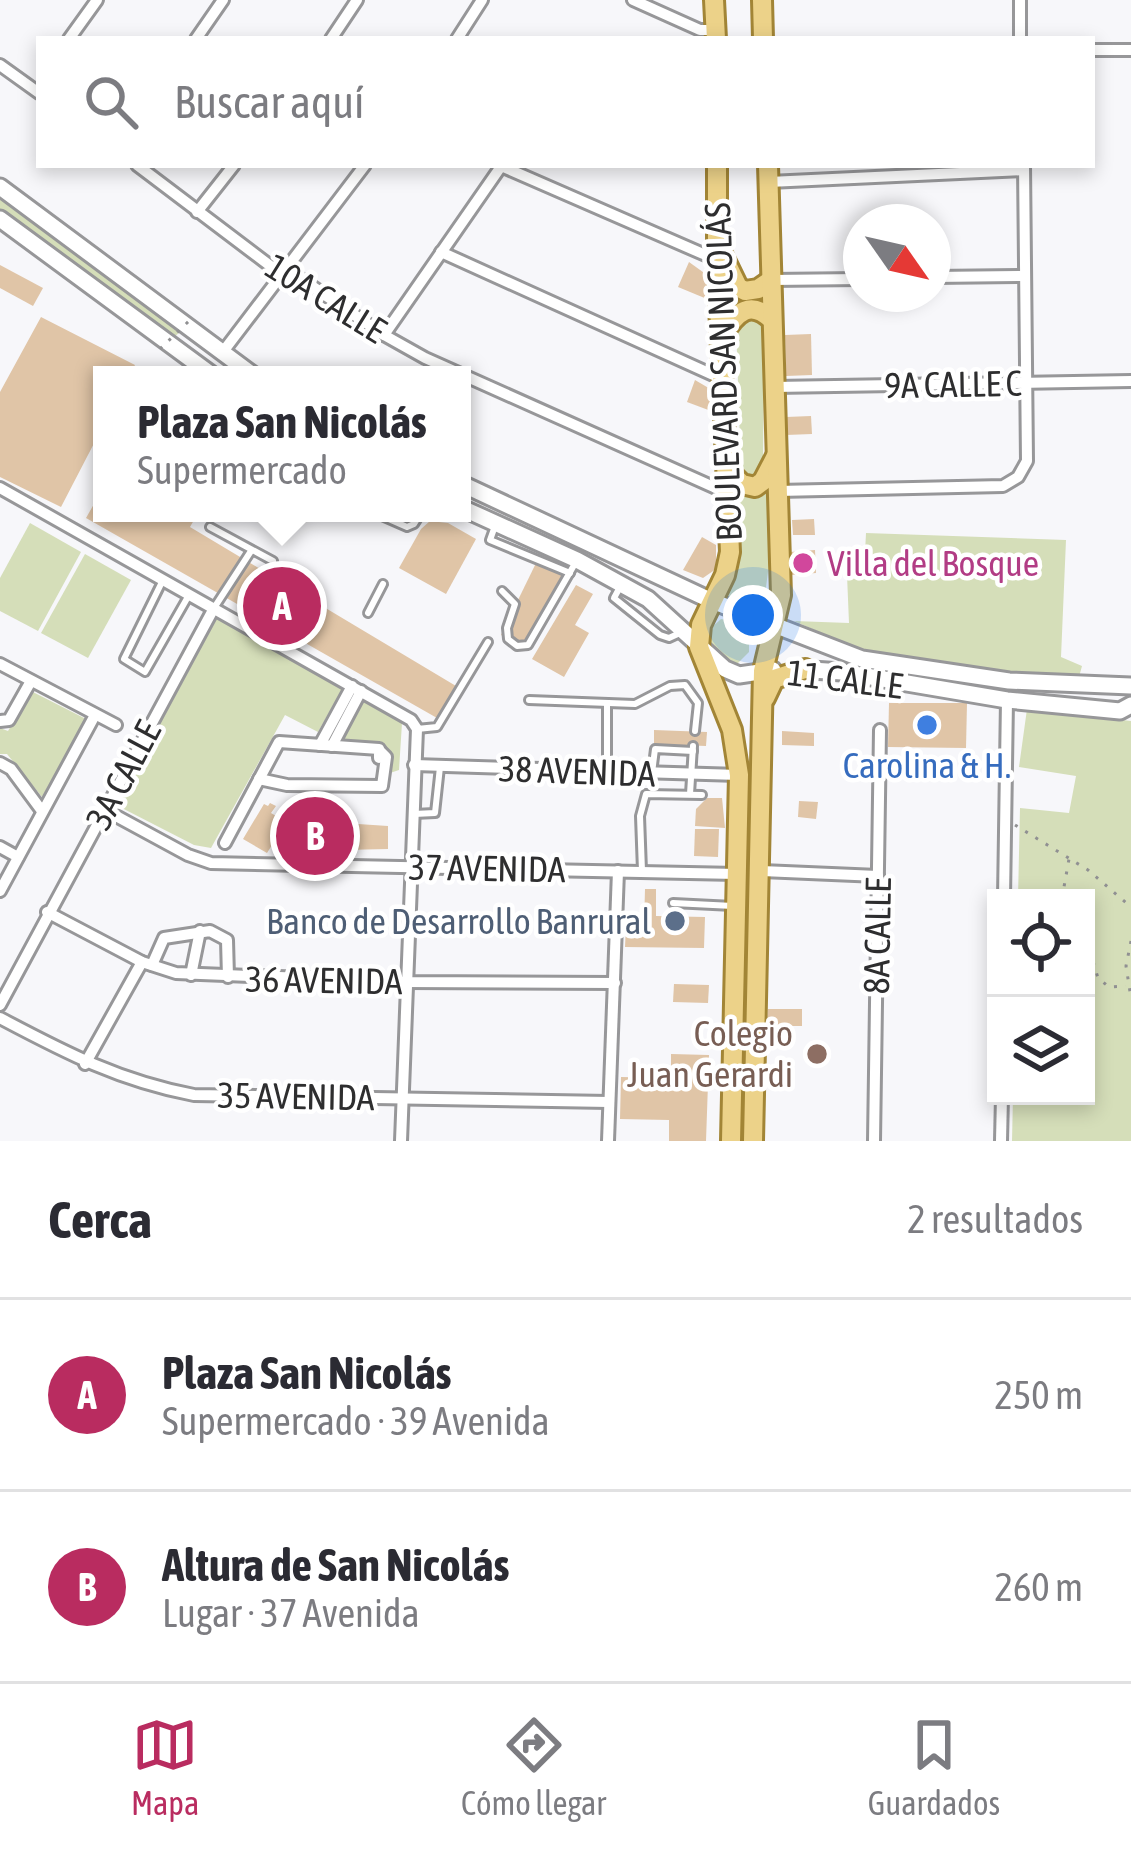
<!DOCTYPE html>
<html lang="es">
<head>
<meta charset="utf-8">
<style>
	body { margin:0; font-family:"Asap Condensed",sans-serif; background:#f7f7f7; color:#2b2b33 }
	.controls { position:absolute; right:36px; bottom:36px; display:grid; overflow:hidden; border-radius:0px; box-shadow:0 6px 18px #0003 }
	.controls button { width:108px; height:108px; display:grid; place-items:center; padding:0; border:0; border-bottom:3px solid #e1e1e2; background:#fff; color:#2b2b33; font:60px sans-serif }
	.compass { position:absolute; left:843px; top:204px; width:108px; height:108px; border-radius:50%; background:#fff; box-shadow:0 6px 18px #0003; rotate:124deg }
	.you { position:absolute; left:753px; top:615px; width:42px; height:42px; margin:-30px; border:9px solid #fff; border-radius:50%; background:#1a73e8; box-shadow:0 0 0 18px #1a73e833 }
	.badge { display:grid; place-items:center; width:78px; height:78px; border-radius:50%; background:#b92c60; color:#fff; font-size:39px; font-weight:700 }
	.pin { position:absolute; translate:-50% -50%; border:6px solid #fff; box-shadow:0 3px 12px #0006 }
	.popup { position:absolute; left:93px; top:366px; width:378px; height:156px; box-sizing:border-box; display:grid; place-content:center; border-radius:0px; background:#fff; filter:drop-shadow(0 3px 9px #0005); font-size:39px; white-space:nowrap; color:#7c7c81 }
	.popup b { font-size:45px; color:#2b2b33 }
	.popup::after { content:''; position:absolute; left:50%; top:100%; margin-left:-24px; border:24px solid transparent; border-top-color:#fff }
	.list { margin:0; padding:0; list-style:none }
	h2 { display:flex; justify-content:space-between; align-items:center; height:156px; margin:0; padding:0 48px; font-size:51px }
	h2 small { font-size:39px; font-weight:400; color:#7c7c81 }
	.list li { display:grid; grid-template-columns:78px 1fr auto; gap:36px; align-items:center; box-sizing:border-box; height:192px; padding:0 48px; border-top:3px solid #e1e1e2 }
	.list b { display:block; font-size:45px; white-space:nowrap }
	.list p { margin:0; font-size:39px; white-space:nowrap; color:#7c7c81 }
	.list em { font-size:39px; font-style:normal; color:#7c7c81 }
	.icon { flex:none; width:66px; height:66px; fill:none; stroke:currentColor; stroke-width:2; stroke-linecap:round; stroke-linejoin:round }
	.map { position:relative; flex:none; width:1131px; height:1141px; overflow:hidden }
	.search { position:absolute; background:#fff; box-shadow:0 6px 18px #0003; left:36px; right:36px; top:36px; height:132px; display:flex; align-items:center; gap:30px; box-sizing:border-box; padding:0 42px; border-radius:0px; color:#7c7c81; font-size:45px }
	.sheet { height:540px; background:#fff }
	nav { display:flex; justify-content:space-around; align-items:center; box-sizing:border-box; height:168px; border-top:3px solid #e1e1e2; background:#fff; font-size:33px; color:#7c7c81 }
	nav a { display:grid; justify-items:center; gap:6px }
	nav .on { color:#b92c60 }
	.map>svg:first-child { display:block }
	.green { fill:#d5deb9 }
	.building { fill:#e0c5a7 }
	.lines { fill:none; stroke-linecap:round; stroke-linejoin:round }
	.lane-casing { stroke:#979799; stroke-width:12 }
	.street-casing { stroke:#979799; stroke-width:16 }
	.secondary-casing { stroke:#979799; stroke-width:21 }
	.primary-casing { stroke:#a28536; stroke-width:24 }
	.path { stroke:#909092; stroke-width:3; stroke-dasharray:3 9; stroke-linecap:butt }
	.lane { stroke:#fff; stroke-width:6 }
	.street { stroke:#fff; stroke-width:10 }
	.secondary { stroke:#fff; stroke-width:15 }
	.primary { stroke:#ecd289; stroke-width:18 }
	.path-bridge { stroke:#909092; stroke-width:3; stroke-dasharray:3 9; stroke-linecap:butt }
	.hotel-dot { fill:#d1479c; stroke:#fff; stroke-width:4.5 }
	.shop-dot { fill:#3f7fe0; stroke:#fff; stroke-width:4.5 }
	.service-dot { fill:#5c6f8a; stroke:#fff; stroke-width:4.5 }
	.education-dot { fill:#8d6e63; stroke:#fff; stroke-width:4.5 }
	.labels { text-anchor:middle; stroke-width:9; stroke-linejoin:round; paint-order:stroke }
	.street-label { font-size:36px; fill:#2e2e2f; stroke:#fff }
	.hotel-label { font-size:36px; fill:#b23c85; stroke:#fff; text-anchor:start }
	.shop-label { font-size:36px; fill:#366cbe; stroke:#fff }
	.service-label { font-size:36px; fill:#4e5e75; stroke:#fff; text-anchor:end }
	.education-label { font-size:36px; fill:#785e54; stroke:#fff; text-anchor:end }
</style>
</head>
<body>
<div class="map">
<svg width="1131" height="1141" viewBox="0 0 1131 1141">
	<rect width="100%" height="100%" fill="#f7f7fa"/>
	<g class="green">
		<path d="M0 199 20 210 181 331 172 339 0 210Z"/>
		<path d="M750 316 761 322 764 331 763 469 752 480 741 472 736 323Z"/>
		<path d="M770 487 771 548 763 611 760 614 727 599 739 562 738 500 741 496 761 494Z"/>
		<path d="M30 523 81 552 38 631 0 611V578Z"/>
		<path d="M866 533 1066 540 1061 657 1082 666 1079 677 934 665 861 650 794 621 849 623 846 551 865 553Z"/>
		<path d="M85 554 131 580 88 658 41 633Z"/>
		<path d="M217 618 343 688 318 732 285 715 211 848 194 845 116 805Z"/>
		<path d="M721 619 737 622 749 633V652L736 665 726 662 707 643 710 629Z"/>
		<path d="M31 691 86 719 42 797 7 754H0V728L8 731Z"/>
		<path d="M361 700 402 723 399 770 390 773V759L372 744 345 741 341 736Z"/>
		<path d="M1027 709 1131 721V1141H1012L1013 1096H1086V898H1018L1020 808 1069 813 1076 776 1019 767Z"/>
	</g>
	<g class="building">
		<path d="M689 262 707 275V299L678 287Z"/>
		<path d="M0 265 43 288 33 306 0 288Z"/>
		<path d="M41 317 135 365 130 375H102V428L61 507 0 477V392Z"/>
		<path d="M811 334 812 375 786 376 785 335Z"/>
		<path d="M695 380 712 390 711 411 687 402Z"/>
		<path d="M811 416 812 434 786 435V417Z"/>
		<path d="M102 490V513H198L190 527 456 686 437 718 86 518Z"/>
		<path d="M814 519 815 535H793L792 520Z"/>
		<path d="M430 521 448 523 476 539 446 594 399 568 421 529Z"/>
		<path d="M702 537 716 545V569L703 578 683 570Z"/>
		<path d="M815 550 816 573 791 575 790 552Z"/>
		<path d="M538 559 568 574 531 649 501 635Z"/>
		<path d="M576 585 593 594 575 625 589 633 564 677 532 659Z"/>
		<path d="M889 703H967L966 748 888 747Z"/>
		<path d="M654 730 707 732 706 746 654 744Z"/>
		<path d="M782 731 814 733V746L782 745Z"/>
		<path d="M707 798H722L725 828 695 826 696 809Z"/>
		<path d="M799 801 818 802 816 819 798 817Z"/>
		<path d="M270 803 276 806 271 813 276 816 281 808 289 818 267 853 243 839 264 804 268 806Z"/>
		<path d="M338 822 337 849 291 850 294 823Z"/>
		<path d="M343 823 388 826V849L343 850Z"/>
		<path d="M695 829H719L718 857 694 856Z"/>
		<path d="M645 889H656V916L705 917 704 948 625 947 626 926H644Z"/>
		<path d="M674 984 709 985 708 1003 673 1002Z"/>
		<path d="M768 1009H802V1026H767Z"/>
		<path d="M671 1054 709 1055 706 1141H669V1120L620 1119 621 1077 671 1078Z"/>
	</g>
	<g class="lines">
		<g class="lane-casing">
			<g id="lane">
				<path d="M375 513 407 527 414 524 421 513"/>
				<path d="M495 526 490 540 570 573"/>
				<path d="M210 527 273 561"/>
				<path d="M162 582 124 659 145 672 189 595"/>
				<path d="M620 587 614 598 660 635 669 638 682 632"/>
				<path d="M502 591 515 604 507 628 508 639 517 646 528 645 577 560"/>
				<path d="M214 608 251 551"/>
				<path d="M368 613 383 584"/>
				<path d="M529 700 635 704 670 686 685 685 698 703 695 731"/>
				<path d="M417 729 437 727 488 642"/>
				<path d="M607 771V703"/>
				<path d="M652 773 655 749 693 751"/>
				<path d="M690 794 693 746"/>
				<path d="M414 814 435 813 440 767"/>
				<path d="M642 871 640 816 646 794 702 795"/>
				<path d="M673 903 733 906"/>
			</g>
		</g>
		<g class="street-casing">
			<g id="street">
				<path d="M633 0 700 30H716"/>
				<path d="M1020 0V39"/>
				<path d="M69 39 97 0"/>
				<path d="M196 39 223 0"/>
				<path d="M331 39 357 0"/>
				<path d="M457 39 482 0"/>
				<path d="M1092 50H1131"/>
				<path d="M0 65 39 93"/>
				<path d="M137 165 281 274H294L384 335 425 358 727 493"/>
				<path d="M501 166 717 260"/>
				<path d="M769 182 1024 170"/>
				<path d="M197 212 234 165"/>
				<path d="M441 252 722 379"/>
				<path d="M933 277 1024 276"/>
				<path d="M771 280 861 279"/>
				<path d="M384 335 502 165"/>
				<path d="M222 353 365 165"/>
				<path d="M774 387 1131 381"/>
				<path d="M0 488 411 720 417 729 401 1141"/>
				<path d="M778 491 1003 486 1018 477 1027 461 1024 165"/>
				<path d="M0 664 116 725"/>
				<path d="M0 721 9 720 31 681"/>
				<path d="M320 745 352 686"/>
				<path d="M332 746 361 691"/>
				<path d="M0 763 11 769 42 811"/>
				<path d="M414 765 739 775"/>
				<path d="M259 779 287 785 382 786 386 757 380 751"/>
				<path d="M105 810 188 855 211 863 737 874"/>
				<path d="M225 843 279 742 379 749V758"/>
				<path d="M0 847 18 857"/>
				<path d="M760 871 878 876"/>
				<path d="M0 891 95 715"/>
				<path d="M1004 898 1007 700"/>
				<path d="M47 912 142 962 176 973 405 982 615 983"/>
				<path d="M152 965 164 938 210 931 227 940 228 977"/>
				<path d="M191 975 200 931"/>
				<path d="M0 1005 214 608"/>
				<path d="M0 1018C66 1053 120 1081 194 1095L609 1102"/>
				<path d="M85 1064 142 962"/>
				<path d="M608 1141 618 871"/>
				<path d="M874 1141 880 730"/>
				<path d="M1001 1141 1002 1096"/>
			</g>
		</g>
		<g class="secondary-casing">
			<g id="secondary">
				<path d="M0 187 253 375"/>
				<path d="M0 219 212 375"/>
				<path d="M462 484 712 601 862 659 1009 681 1131 686"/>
				<path d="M462 508 577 560 648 599 725 669 739 675 773 670"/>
				<path d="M797 669 842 672 1007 700 1120 711 1131 705"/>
			</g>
		</g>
		<g class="primary-casing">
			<g id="primary">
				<path d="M714 0 716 39"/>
				<path d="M762 0 763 39"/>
				<path d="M717 165V260L730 552 725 575 701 625 699 647 732 730 739 775 731 1141"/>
				<path d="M722 254 738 287 745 291 758 289 771 280"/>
				<path d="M723 334C737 312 750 299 772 320"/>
				<path d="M727 469 742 484 755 487 763 481 776 456"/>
				<path d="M765 698 774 679 805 669"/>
				<path d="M753 1141 763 671 781 595 768 165"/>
			</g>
		</g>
		<g class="path">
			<path d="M1015 825 1088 870 1131 907"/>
			<path d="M1062 898 1069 859"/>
			<path d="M1086 939 1098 978 1109 987 1126 986"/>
			<path d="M1131 941 1126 966 1131 998"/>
		</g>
		<use href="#lane" class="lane"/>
		<use href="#street" class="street"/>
		<use href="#secondary" class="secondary"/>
		<use href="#primary" class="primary"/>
		<path class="path-bridge" d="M160 349 191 319"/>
	</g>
	<circle class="hotel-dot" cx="803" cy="563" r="12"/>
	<circle class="shop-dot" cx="927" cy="725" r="12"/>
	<circle class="service-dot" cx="675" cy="921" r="12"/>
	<circle class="education-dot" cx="817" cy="1054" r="12"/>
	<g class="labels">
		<g class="street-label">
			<text transform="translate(326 298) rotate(32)" y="13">10A CALLE</text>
			<text transform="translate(723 372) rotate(-92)" y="13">BOULEVARD SAN NICOLÁS</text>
			<text transform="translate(953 384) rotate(-1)" y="13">9A CALLE C</text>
			<text transform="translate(845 679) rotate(7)" y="13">11 CALLE</text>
			<text transform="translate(577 771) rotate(2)" y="13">38 AVENIDA</text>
			<text transform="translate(123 775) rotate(-62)" y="13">3A CALLE</text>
			<text transform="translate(487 868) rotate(1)" y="13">37 AVENIDA</text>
			<text transform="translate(877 936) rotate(-89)" y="13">8A CALLE</text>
			<text transform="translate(324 980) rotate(1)" y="13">36 AVENIDA</text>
			<text transform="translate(296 1096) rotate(1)" y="13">35 AVENIDA</text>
		</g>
		<g class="hotel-label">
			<text x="827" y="576">Villa del Bosque</text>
		</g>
		<g class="shop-label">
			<text x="927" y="778">Carolina &amp; H.</text>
		</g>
		<g class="service-label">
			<text x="651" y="934">Banco de Desarrollo Banrural</text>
		</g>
		<g class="education-label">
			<text x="793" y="1046">Colegio<tspan x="793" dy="41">Juan Gerardi</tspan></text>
		</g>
	</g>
</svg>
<div class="controls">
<button><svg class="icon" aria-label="locate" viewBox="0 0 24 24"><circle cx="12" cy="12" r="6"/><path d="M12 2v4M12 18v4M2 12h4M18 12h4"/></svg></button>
<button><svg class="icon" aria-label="layers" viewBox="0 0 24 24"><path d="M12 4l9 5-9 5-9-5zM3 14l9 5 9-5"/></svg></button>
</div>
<svg class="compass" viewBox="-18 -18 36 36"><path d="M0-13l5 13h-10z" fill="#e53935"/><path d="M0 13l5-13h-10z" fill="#7c7c81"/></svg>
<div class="you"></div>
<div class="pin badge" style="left:282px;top:606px">A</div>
<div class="popup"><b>Plaza San Nicolás</b>Supermercado</div>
<div class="pin badge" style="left:315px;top:836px">B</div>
<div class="search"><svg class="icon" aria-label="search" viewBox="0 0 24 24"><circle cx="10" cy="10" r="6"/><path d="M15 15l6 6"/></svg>Buscar aquí</div>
</div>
<section class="sheet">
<h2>Cerca<small>2 resultados</small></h2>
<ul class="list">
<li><span class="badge">A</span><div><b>Plaza San Nicolás</b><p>Supermercado · 39 Avenida</p></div><em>250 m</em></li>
<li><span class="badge">B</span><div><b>Altura de San Nicolás</b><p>Lugar · 37 Avenida</p></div><em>260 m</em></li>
</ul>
</section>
<nav>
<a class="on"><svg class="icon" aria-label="map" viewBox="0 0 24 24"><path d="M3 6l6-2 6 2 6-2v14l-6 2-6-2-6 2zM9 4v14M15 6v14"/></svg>Mapa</a>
<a><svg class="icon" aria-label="directions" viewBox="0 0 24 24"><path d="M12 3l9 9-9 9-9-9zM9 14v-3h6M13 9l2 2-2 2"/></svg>Cómo llegar</a>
<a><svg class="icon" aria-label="saved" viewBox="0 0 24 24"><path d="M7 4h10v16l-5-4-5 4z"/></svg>Guardados</a>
</nav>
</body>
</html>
